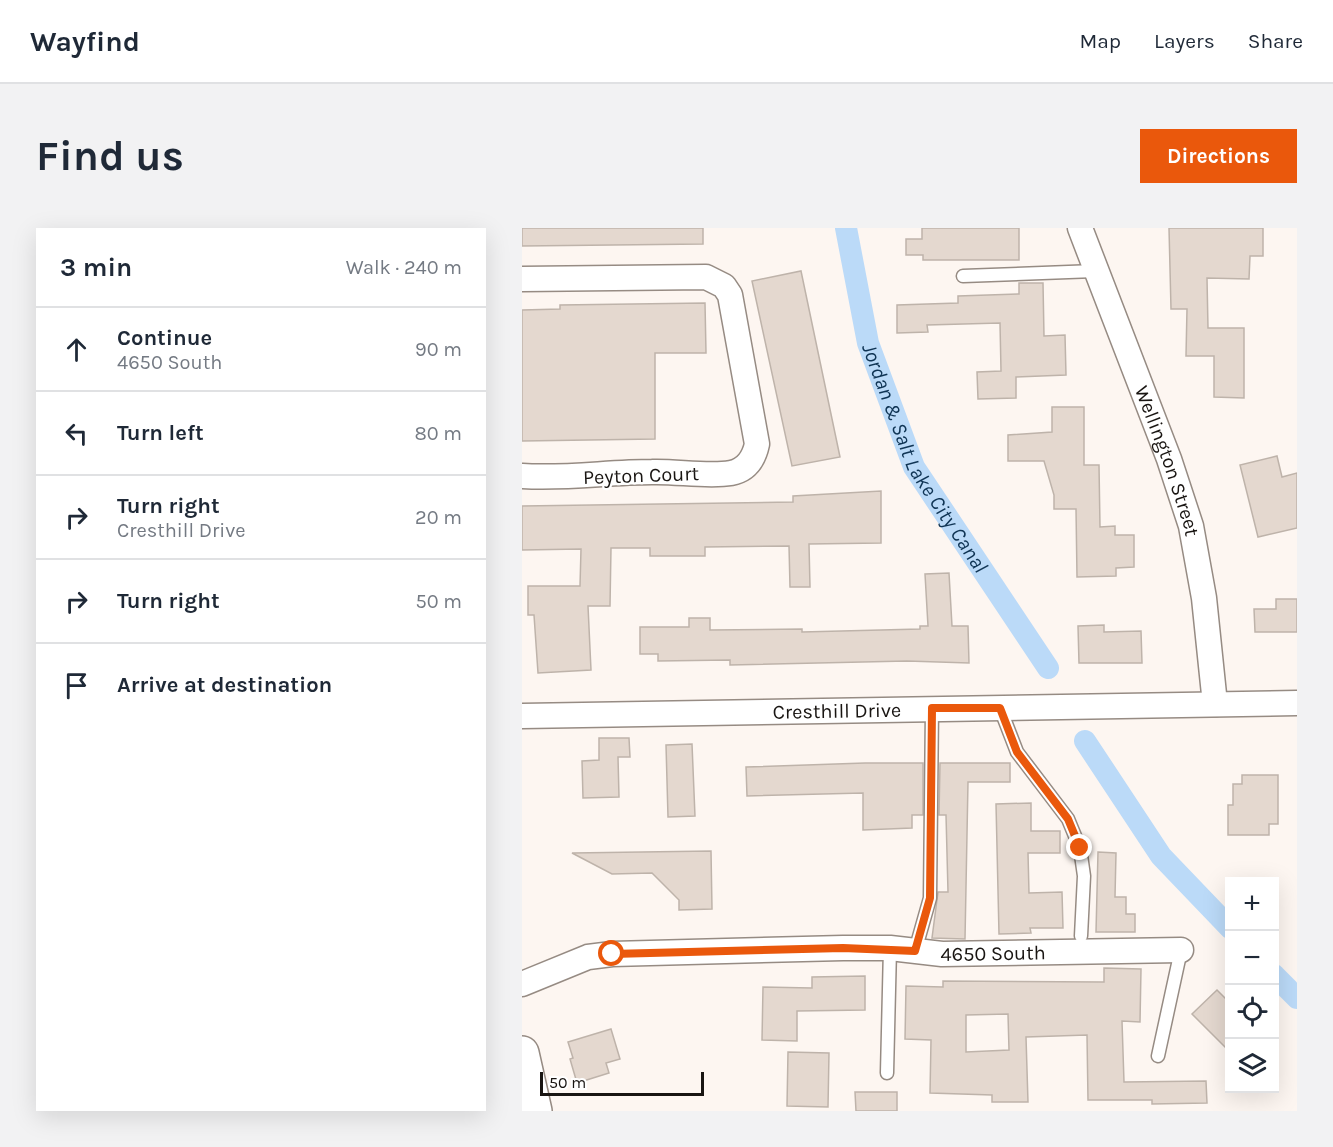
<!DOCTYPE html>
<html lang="en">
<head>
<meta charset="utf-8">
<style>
	body { margin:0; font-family:Karla,sans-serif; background:#f2f2f3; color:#1f2937 }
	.controls { position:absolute; right:18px; bottom:18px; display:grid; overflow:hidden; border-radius:0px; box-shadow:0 6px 24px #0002 }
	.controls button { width:54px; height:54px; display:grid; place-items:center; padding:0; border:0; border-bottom:2px solid #e0e1e3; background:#fff; color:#1f2937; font:30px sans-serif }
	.scale { position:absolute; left:18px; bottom:15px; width:164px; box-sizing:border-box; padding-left:6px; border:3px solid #191512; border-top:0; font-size:16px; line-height:21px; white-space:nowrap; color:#191512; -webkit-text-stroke:4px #fff; paint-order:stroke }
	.stop { position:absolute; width:18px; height:18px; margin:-14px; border:4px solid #ea580c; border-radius:50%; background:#fff }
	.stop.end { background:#ea580c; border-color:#fff; box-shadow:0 2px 6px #0008 }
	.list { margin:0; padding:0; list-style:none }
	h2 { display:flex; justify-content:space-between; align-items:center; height:78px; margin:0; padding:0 24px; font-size:26px }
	h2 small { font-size:20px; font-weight:400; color:#747a83 }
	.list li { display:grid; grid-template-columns:39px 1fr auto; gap:18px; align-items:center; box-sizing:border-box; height:84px; padding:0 24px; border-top:2px solid #e0e1e3 }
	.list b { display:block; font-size:22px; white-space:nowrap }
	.list p { margin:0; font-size:20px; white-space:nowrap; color:#747a83 }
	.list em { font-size:20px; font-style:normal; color:#747a83 }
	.icon { flex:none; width:33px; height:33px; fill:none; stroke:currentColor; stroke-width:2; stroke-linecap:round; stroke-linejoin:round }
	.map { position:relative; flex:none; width:775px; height:883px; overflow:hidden; border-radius:0px }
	header { display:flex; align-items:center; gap:36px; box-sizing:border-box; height:84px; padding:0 30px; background:#fff; border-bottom:2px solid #e0e1e3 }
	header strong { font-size:28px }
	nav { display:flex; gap:33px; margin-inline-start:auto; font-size:21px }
	.intro { display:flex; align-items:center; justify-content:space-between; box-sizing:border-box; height:144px; padding:0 36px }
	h1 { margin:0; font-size:42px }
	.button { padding:15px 27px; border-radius:0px; background:#ea580c; color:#fff; font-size:21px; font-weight:700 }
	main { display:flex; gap:36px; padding:0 36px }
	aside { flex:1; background:#fff; border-radius:0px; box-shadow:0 6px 24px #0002 }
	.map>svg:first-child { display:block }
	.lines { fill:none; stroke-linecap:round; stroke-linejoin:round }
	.canal { stroke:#bbdaf8; stroke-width:22 }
	.building { fill:#e4d8cf; stroke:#beb3aa; stroke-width:1.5; fill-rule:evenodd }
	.service-casing { stroke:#968b83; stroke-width:15 }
	.minor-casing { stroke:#968b83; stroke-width:27 }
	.secondary-casing { stroke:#968b83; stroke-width:36 }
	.service { stroke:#fff; stroke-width:12 }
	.minor { stroke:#fff; stroke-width:24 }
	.secondary { stroke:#fff; stroke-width:33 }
	.route { stroke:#ea580c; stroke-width:8 }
	.labels { text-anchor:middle; stroke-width:4.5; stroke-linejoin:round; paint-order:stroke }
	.street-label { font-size:20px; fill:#191512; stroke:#fff }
	.water-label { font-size:21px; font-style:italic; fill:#0f3454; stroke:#fff }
</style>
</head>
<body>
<header>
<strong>Wayfind</strong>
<nav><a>Map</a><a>Layers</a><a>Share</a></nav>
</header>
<div class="intro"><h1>Find us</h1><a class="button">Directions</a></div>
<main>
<aside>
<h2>3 min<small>Walk · 240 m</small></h2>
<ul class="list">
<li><svg class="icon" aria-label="ahead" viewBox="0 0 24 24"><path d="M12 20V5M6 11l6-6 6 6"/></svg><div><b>Continue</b><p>4650 South</p></div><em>90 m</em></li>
<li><svg class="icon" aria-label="left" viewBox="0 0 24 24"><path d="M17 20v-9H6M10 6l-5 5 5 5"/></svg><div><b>Turn left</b></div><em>80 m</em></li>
<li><svg class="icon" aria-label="right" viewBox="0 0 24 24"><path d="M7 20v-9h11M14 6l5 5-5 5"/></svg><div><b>Turn right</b><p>Cresthill Drive</p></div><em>20 m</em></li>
<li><svg class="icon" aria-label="right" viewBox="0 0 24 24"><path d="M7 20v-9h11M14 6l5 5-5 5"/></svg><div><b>Turn right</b></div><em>50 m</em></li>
<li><svg class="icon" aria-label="arrive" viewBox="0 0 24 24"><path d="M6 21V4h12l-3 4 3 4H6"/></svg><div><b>Arrive at destination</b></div></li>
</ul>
</aside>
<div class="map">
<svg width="775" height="883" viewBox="0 0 775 883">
	<rect width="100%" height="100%" fill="#fdf6f1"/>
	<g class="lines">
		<g class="canal">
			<path id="s1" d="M324 0 346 115 392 239 526 440"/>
			<path d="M563 513 639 628 708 700"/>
			<path d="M752 747 775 770"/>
		</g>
	</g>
	<g class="building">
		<path d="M0 0H181V16L0 18Z"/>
		<path d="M400 0H497V32H401V27H384V11H400Z"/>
		<path d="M647 0H741V28H728L727 51 685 50 686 100H722V170L692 169V128H664L665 81H649Z"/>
		<path d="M279 43 318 229 270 238 230 53Z"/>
		<path d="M497 55H521L522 108 543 107 544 147 494 149V170L456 171 455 144 479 143 478 95 405 97 406 104 375 105V77L436 75V68L497 66Z"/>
		<path d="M183 75 184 125H133V211L0 213V82L38 81V77Z"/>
		<path d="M530 179H562V237H577L578 299 593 298V307H612V339L594 340V348L555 349 554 281H532V267L522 233H486V207L530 204Z"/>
		<path d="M755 228 760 249 775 245V300L736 309 718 237Z"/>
		<path d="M359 263V315L287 316 288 359H268L267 318 183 319V328H128V320H89L88 378H66L69 442 16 445 12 387H6V358H58L59 321 0 322V278L271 274V268Z"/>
		<path d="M427 345 430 398H446L447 435 385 433 208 437V432L136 433V426H118V399H167V390H188V402L280 401V404L398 401V398H406L403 346Z"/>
		<path d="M754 371H775V404H733L732 381H754Z"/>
		<path d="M582 397V404L619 403 620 435H557L556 398Z"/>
		<path d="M77 510H107L108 529H96L97 569 61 570 60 533 77 532Z"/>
		<path d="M170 516 173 588 146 589 144 517Z"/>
		<path d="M343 535H401V587H390V600L341 602V565L225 568 224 539Z"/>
		<path d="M418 535H488V554H446L443 711 410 710 416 664H426L424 587H417Z"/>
		<path d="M720 547H756V596H747V607H706V577H711V556H720Z"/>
		<path d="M509 575V603H538V625H506L507 665 540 664 541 700H508L509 705 477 706 474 576Z"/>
		<path d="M189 623 190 681 157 682V672L130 645 90 646 50 625Z"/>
		<path d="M576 624 594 625 593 669H604V686H613V704H574Z"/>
		<path d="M582 740 619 741 618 794 600 793 602 854 684 853 685 875 630 876V872H566L565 807 504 809 506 874H470V867L408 865 409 812 383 811 384 758 421 759V753L582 754ZM486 786 487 822 444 824V787Z"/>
		<path d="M343 748V782L275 783V813L240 812 241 759 290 760V749Z"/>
		<path d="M695 762 708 775V824L670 786Z"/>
		<path d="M89 801 98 831 84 835 87 845 55 855 48 831 51 830 46 814Z"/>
		<path d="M266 824 307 825 306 879 265 878Z"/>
		<path d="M333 864H375V883H334Z"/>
	</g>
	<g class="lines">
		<g class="service-casing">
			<g id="service">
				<path d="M441 48 573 43"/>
				<path d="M478 480 495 524 546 591 558 620 562 648 559 708"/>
				<path d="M393 723 408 670 410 480"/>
				<path d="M636 828 659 722"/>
				<path d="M365 845 368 720"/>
			</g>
		</g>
		<g class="minor-casing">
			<g id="minor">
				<path id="s2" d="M558 0 647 231 669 298 682 370 693 476"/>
				<path d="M0 51 184 49 202 58 208 67 235 216C232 230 225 242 209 245 186 249 154 243 130 244 86 244 44 251 0 248"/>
				<path id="s3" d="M0 488 775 475"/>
				<path id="s4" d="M0 756 66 729 90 726 321 720H368L420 726 659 722"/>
			</g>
		</g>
		<g class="secondary-casing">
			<path id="secondary" d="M0 825 13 883"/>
		</g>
		<use href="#service" class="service"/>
		<use href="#minor" class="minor"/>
		<use href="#secondary" class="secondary"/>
	</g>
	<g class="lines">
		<path class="route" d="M90 726 321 720 393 723 408 670 410 480H478L495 524 546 591 558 620"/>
	</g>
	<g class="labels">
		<g class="street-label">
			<text dy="7" stroke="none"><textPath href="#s2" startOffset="249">Wellington Street</textPath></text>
			<text transform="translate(119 247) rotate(-2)" y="7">Peyton Court</text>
			<text dy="7" stroke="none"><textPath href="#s3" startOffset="315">Cresthill Drive</textPath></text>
			<text dy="7" stroke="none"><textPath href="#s4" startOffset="477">4650 South</textPath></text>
		</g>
		<g class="water-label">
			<text dy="7" stroke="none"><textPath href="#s1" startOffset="246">Jordan &amp; Salt Lake City Canal</textPath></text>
		</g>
	</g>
</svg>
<div class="controls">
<button>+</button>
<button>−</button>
<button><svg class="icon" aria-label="locate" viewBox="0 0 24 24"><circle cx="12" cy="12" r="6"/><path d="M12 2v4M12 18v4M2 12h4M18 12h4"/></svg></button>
<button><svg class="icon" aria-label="layers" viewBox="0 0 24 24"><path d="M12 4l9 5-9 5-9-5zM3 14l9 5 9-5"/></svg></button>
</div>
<div class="scale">50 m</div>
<div class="stop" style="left:90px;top:726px"></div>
<div class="stop end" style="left:558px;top:620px"></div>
</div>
</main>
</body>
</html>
